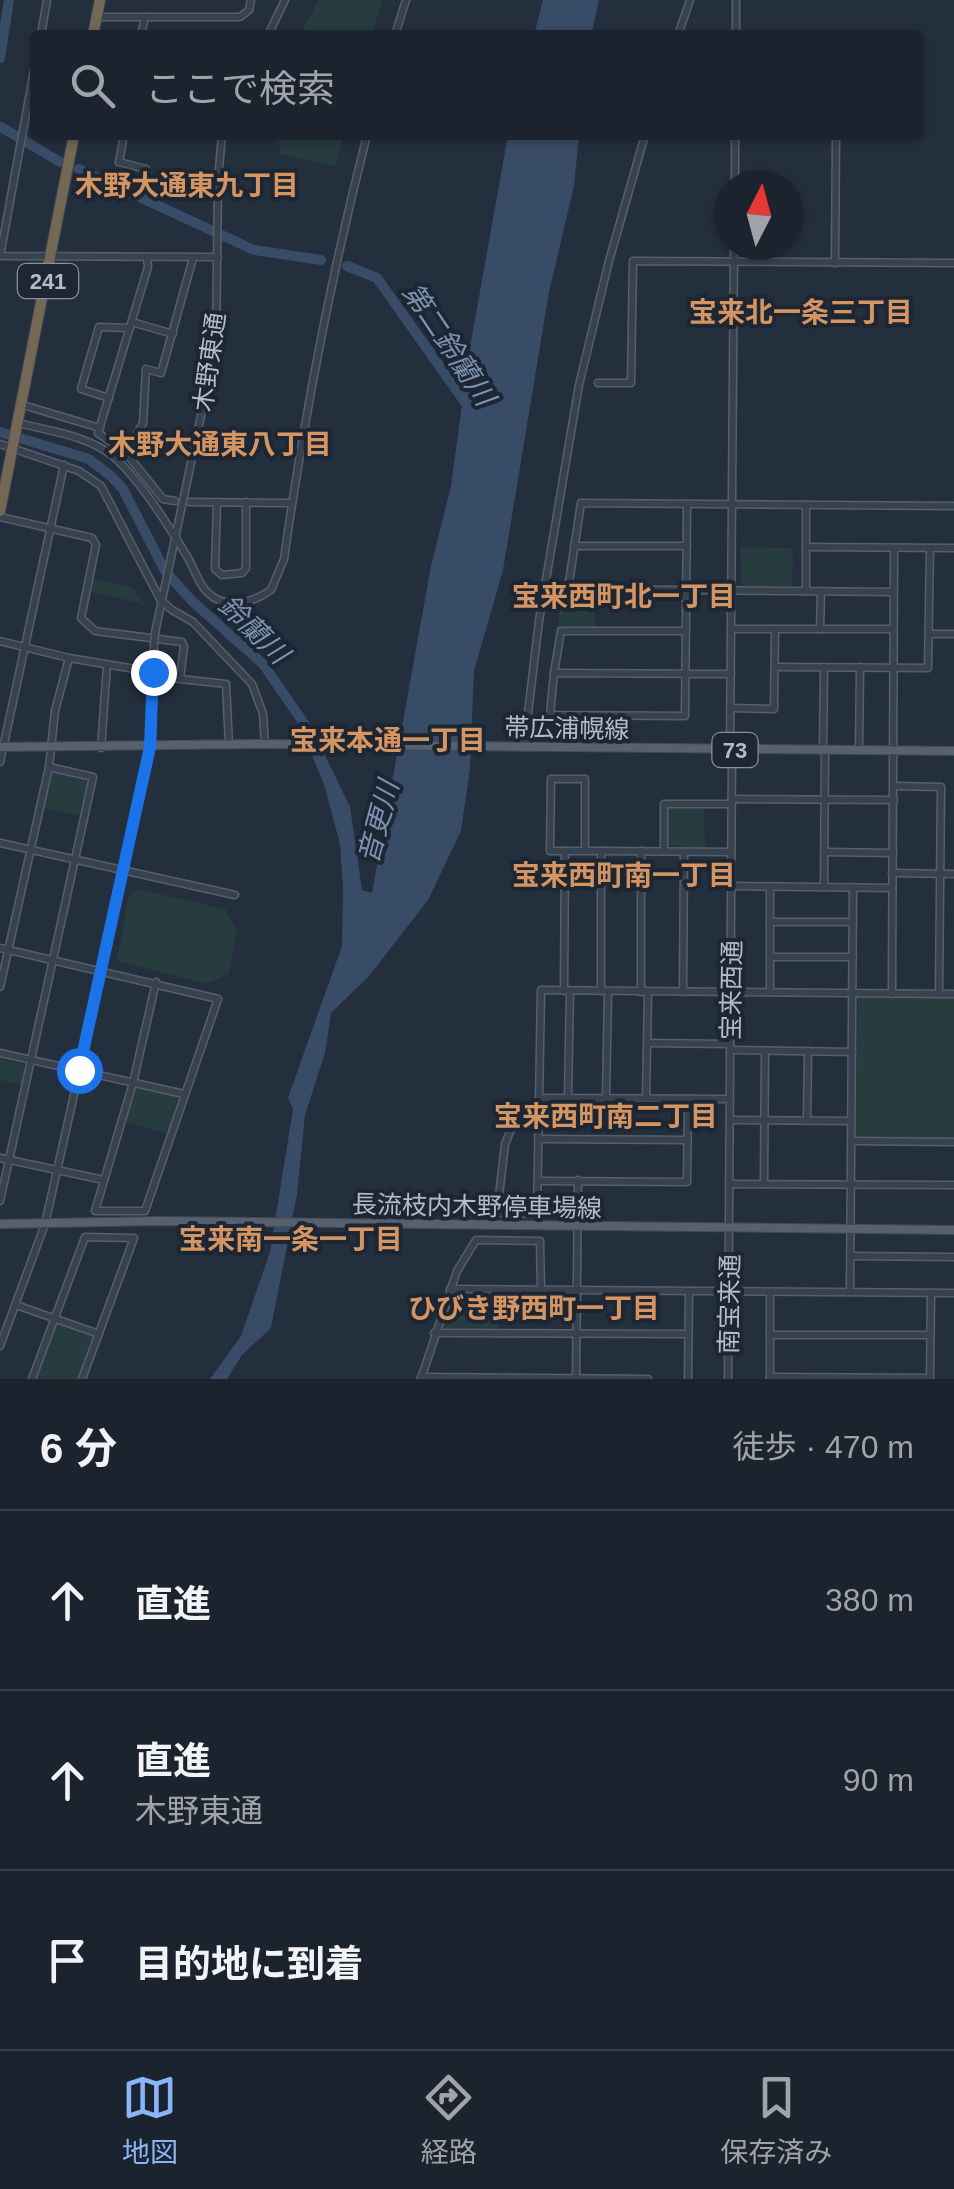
<!DOCTYPE html>
<html lang="ja">
<head>
<meta charset="utf-8">
<style>
	body { margin:0; font-family:Arial,"Noto Sans JP",sans-serif; background:#282f3a; color:#f1f3f6 }
	.compass { position:absolute; left:714px; top:170px; width:90px; height:90px; border-radius:50%; background:#1b232e; box-shadow:0 2px 8px #0004; rotate:6deg }
	.stop { position:absolute; width:30px; height:30px; margin:-22px; border:8px solid #1a73e8; border-radius:50%; background:#fff }
	.stop.end { background:#1a73e8; border-color:#fff; box-shadow:0 2px 10px #0008 }
	.list { margin:0; padding:0; list-style:none }
	h2 { display:flex; justify-content:space-between; align-items:center; height:130px; margin:0; padding:0 40px; font-size:42px }
	h2 small { font-size:32px; font-weight:400; color:#a0a4aa }
	.list li { display:grid; grid-template-columns:65px 1fr auto; gap:30px; align-items:center; box-sizing:border-box; height:180px; padding:0 40px; border-top:2px solid #39404a }
	.list b { display:block; font-size:38px; white-space:nowrap }
	.list p { margin:0; font-size:32px; white-space:nowrap; color:#a0a4aa }
	.list em { font-size:32px; font-style:normal; color:#a0a4aa }
	.icon { flex:none; width:55px; height:55px; fill:none; stroke:currentColor; stroke-width:2; stroke-linecap:round; stroke-linejoin:round }
	.map { position:relative; flex:none; width:954px; height:1379px; overflow:hidden }
	.search { position:absolute; background:#1b232e; box-shadow:0 2px 8px #0004; left:30px; right:30px; top:30px; height:110px; display:flex; align-items:center; gap:25px; box-sizing:border-box; padding:0 35px; border-radius:10px; color:#a0a4aa; font-size:38px }
	.sheet { height:670px; background:#1b232e }
	nav { display:flex; justify-content:space-around; align-items:center; box-sizing:border-box; height:140px; border-top:2px solid #39404a; background:#1b232e; font-size:28px; color:#a0a4aa }
	nav a { display:grid; justify-items:center; gap:5px }
	nav .on { color:#8ab4f8 }
	.map>svg:first-child { display:block }
	.green { fill:#263c3f }
	.water { fill:#394c67 }
	.lines { fill:none; stroke-linecap:round; stroke-linejoin:round }
	.river { stroke:#394c67; stroke-width:10 }
	.minor-casing { stroke:#565f6c; stroke-width:9 }
	.major-casing { stroke:#414a57; stroke-width:10 }
	.highway-casing { stroke:#434c59; stroke-width:12 }
	.minor { stroke:#38414e; stroke-width:6 }
	.major { stroke:#56606e; stroke-width:8 }
	.highway { stroke:#746855; stroke-width:10 }
	.minor-bridge-casing { stroke:#565f6c; stroke-width:9; stroke-linecap:butt }
	.minor-bridge { stroke:#38414e; stroke-width:6 }
	.route { stroke:#1a73e8; stroke-width:12 }
	.labels { text-anchor:middle; stroke-width:8; stroke-linejoin:round; paint-order:stroke }
	.shield { fill:#1d2633; stroke:#878f9c; stroke-width:2.5 }
	.shield-label { font-size:22px; font-weight:bold; fill:#b4bcc9 }
	.street-label { font-size:25px; fill:#b4bcc9; stroke:#1d2633 }
	.neighbourhood-label { font-size:28px; font-weight:bold; fill:#d59563; stroke:#1d2633 }
	.water-label { font-size:28px; font-style:italic; fill:#7c92b1; stroke:#1d2633 }
</style>
</head>
<body>
<div class="map">
<svg width="954" height="1379" viewBox="0 0 954 1379">
	<rect width="100%" height="100%" fill="#242f3e"/>
	<g class="green">
		<path d="M319 0H382L372 35H299Z"/>
		<path d="M272 135H344L335 166 279 154 281 146Z"/>
		<path d="M740 547 793 548 792 586H742Z"/>
		<path d="M94 579 132 587 144 604 91 592Z"/>
		<path d="M562 593H595V628L558 627Z"/>
		<path d="M55 772 89 781 80 816 43 808 50 773Z"/>
		<path d="M671 806 704 807 705 848 667 845 668 810Z"/>
		<path d="M137 889 225 909 237 932 229 973 207 984 117 961 128 898Z"/>
		<path d="M858 997H954V1139L858 1138 855 1135Z"/>
		<path d="M0 1059 24 1064 22 1084 0 1080Z"/>
		<path d="M139 1087 178 1096 169 1134 125 1122 135 1089Z"/>
		<path d="M455 1293 499 1294 498 1330H445L441 1325Z"/>
		<path d="M60 1324 92 1337 78 1379H35L56 1325Z"/>
	</g>
	<g class="water">
		<path d="M543 0H599L591 35H534Z"/>
		<path d="M508 135H579L574 186 549 292 503 570 474 671 470 769 461 831 428 900 369 976 331 1013 325 1053 305 1115 297 1194 271 1328 242 1355 227 1379H210L241 1336 270 1252 293 1109 288 1098 342 946 343 888 340 844 324 784 294 713 296 708 308 720 350 807 362 890 372 893 431 566 451 486 469 353Z"/>
	</g>
	<g class="lines">
		<g class="river">
			<path d="M0 58 9 0"/>
			<path d="M1 127 60 162"/>
			<path d="M79 169 254 250 321 260"/>
			<path d="M347 266 377 278 470 409"/>
			<path d="M0 432 89 459 112 477 123 489 165 571 192 601 263 664 301 719"/>
		</g>
		<g class="minor-casing">
			<g id="minor">
				<path d="M98 17H240L249 10 251 0"/>
				<path d="M41 35 47 0"/>
				<path d="M141 35 145 17"/>
				<path d="M268 35 285 0"/>
				<path d="M395 35 406 0"/>
				<path d="M678 35 690 0"/>
				<path d="M736 35V0"/>
				<path d="M35 65 0 256 218 257"/>
				<path d="M124 135 119 162 146 169"/>
				<path d="M735 185V135"/>
				<path d="M147 258 148 267 98 433 126 453 163 499 175 501"/>
				<path d="M835 263 836 135"/>
				<path d="M132 322 173 334"/>
				<path d="M598 383H631L633 261 954 263"/>
				<path d="M109 398 81 389 99 327 130 328"/>
				<path d="M23 405 100 428"/>
				<path d="M19 423C52 432 87 435 114 457 141 481 169 526 188 558 194 568 198 583 207 592 226 611 252 603 271 590L284 559C304 416 331 276 367 135"/>
				<path d="M0 444 79 471 101 486 160 599 172 610 193 622 252 684 263 714 265 744"/>
				<path d="M126 453 143 423 146 369 161 373 193 258"/>
				<path d="M190 502 292 503"/>
				<path d="M217 502 215 569 222 575 242 573 246 568V502"/>
				<path d="M687 504C687 575 686 646 685 716L550 715 554 673 731 674"/>
				<path d="M0 517 92 538 96 545 81 618 95 631 182 642 184 647 180 678"/>
				<path d="M574 546H687"/>
				<path d="M806 547 954 548"/>
				<path d="M806 591V505"/>
				<path d="M894 592 568 589 581 503 954 506"/>
				<path d="M732 629H893"/>
				<path d="M820 629 821 591"/>
				<path d="M155 633 216 345 218 180 222 135"/>
				<path d="M929 634H954"/>
				<path d="M0 641 69 658 153 672"/>
				<path d="M775 667 928 668 930 548"/>
				<path d="M554 673 561 631H686"/>
				<path d="M153 676 226 684 229 745"/>
				<path d="M730 708 774 709 775 629"/>
				<path d="M524 747 539 621 579 385 609 261 645 135"/>
				<path d="M101 748 107 665"/>
				<path d="M730 749 734 245"/>
				<path d="M823 750 824 667"/>
				<path d="M859 750 860 667"/>
				<path d="M0 762 64 465"/>
				<path d="M894 786 941 787 939 994"/>
				<path d="M732 799 894 800"/>
				<path d="M0 843 235 895"/>
				<path d="M585 851V779H551L550 851H601L731 852"/>
				<path d="M664 851V804H732"/>
				<path d="M825 852 893 853"/>
				<path d="M892 873 954 874"/>
				<path d="M732 886 892 888"/>
				<path d="M770 887V992"/>
				<path d="M824 887 825 751"/>
				<path d="M770 922H853"/>
				<path d="M0 948 218 999 145 1211H95L133 1083 156 982"/>
				<path d="M770 957H853"/>
				<path d="M0 987 49 767 55 711 69 658"/>
				<path d="M564 991 565 851"/>
				<path d="M601 991V851"/>
				<path d="M641 992V851"/>
				<path d="M683 992 684 852"/>
				<path d="M892 994 894 548"/>
				<path d="M647 1043 730 1044"/>
				<path d="M730 1050 852 1052"/>
				<path d="M0 1053 184 1094"/>
				<path d="M539 1098 730 1099"/>
				<path d="M568 1098 570 991"/>
				<path d="M606 1098 608 991"/>
				<path d="M646 1099 648 992"/>
				<path d="M730 1120 851 1121"/>
				<path d="M807 1120 808 1051"/>
				<path d="M539 1122H514L505 1144 497 1213 537 1214 541 990 954 994"/>
				<path d="M539 1139 687 1140"/>
				<path d="M852 1141 954 1142"/>
				<path d="M0 1158 104 1180"/>
				<path d="M538 1181 687 1182 688 1099"/>
				<path d="M729 1184 954 1185"/>
				<path d="M764 1184 765 1051"/>
				<path d="M0 1201 93 777 49 767"/>
				<path d="M850 1256 954 1257"/>
				<path d="M450 1289 954 1293"/>
				<path d="M850 1292 853 887"/>
				<path d="M16 1305 99 1334"/>
				<path d="M434 1333 688 1334"/>
				<path d="M770 1335H930"/>
				<path d="M0 1346 45 1224 102 970 152 736 154 644"/>
				<path d="M421 1377 648 1379"/>
				<path d="M770 1377 930 1378"/>
				<path d="M32 1379 85 1237 134 1238 82 1379"/>
				<path d="M421 1379 457 1271 476 1240 540 1241 541 1289"/>
				<path d="M576 1379 578 1180"/>
				<path d="M688 1379 689 1291"/>
				<path d="M728 1379 732 750"/>
				<path d="M770 1379V1292"/>
				<path d="M930 1379 931 1293"/>
			</g>
		</g>
		<g class="major-casing">
			<g id="major">
				<path d="M0 747 265 744 954 751"/>
				<path d="M0 1224 158 1221 954 1230"/>
			</g>
		</g>
		<g class="highway-casing">
			<g id="highway">
				<path d="M93 35 100 0"/>
				<path d="M0 511 74 135"/>
			</g>
		</g>
		<use href="#minor" class="minor"/>
		<use href="#major" class="major"/>
		<use href="#highway" class="highway"/>
		<g class="minor-bridge-casing">
			<path id="minor-bridge" d="M154 644 155 633"/>
		</g>
		<use href="#minor-bridge" class="minor-bridge"/>
	</g>
	<g class="lines">
		<path class="route" d="M79 1070 150 747 153 672"/>
	</g>
	<g class="labels">
		<g class="shield">
			<rect x="18" y="264" width="60" height="34" rx="8"/>
			<rect x="712.5" y="733" width="45" height="34" rx="8"/>
		</g>
		<g class="shield-label">
			<text x="48" y="289">241</text>
			<text x="735" y="758">73</text>
		</g>
		<g class="street-label">
			<text transform="translate(209 362) rotate(-82)" y="9">木野東通</text>
			<text transform="translate(567 728) rotate(1)" y="9">帯広浦幌線</text>
			<text transform="translate(731 990) rotate(-89)" y="9">宝来西通</text>
			<text transform="translate(477 1206) rotate(1)" y="9">長流枝内木野停車場線</text>
			<text transform="translate(729 1304) rotate(-89)" y="9">南宝来通</text>
		</g>
		<g class="neighbourhood-label">
			<text x="187" y="195">木野大通東九丁目</text>
			<text x="801" y="322">宝来北一条三丁目</text>
			<text x="220" y="454">木野大通東八丁目</text>
			<text x="624" y="606">宝来西町北一丁目</text>
			<text x="388" y="750">宝来本通一丁目</text>
			<text x="624" y="885">宝来西町南一丁目</text>
			<text x="606" y="1126">宝来西町南二丁目</text>
			<text x="291" y="1249">宝来南一条一丁目</text>
			<text x="534" y="1318">ひびき野西町一丁目</text>
		</g>
		<g class="water-label">
			<text transform="translate(449 344) rotate(56)" y="10">第二鈴蘭川</text>
			<text transform="translate(254 629) rotate(44)" y="10">鈴蘭川</text>
			<text transform="translate(378 822) rotate(-75)" y="10">音更川</text>
		</g>
	</g>
</svg>
<svg class="compass" viewBox="-18 -18 36 36"><path d="M0-13l5 13h-10z" fill="#e53935"/><path d="M0 13l5-13h-10z" fill="#a0a4aa"/></svg>
<div class="stop" style="left:79px;top:1070px"></div>
<div class="stop end" style="left:153px;top:672px"></div>
<div class="search"><svg class="icon" aria-label="search" viewBox="0 0 24 24"><circle cx="10" cy="10" r="6"/><path d="M15 15l6 6"/></svg>ここで検索</div>
</div>
<section class="sheet">
<h2>6 分<small>徒歩 · 470 m</small></h2>
<ul class="list">
<li><svg class="icon" aria-label="ahead" viewBox="0 0 24 24"><path d="M12 20V5M6 11l6-6 6 6"/></svg><div><b>直進</b></div><em>380 m</em></li>
<li><svg class="icon" aria-label="ahead" viewBox="0 0 24 24"><path d="M12 20V5M6 11l6-6 6 6"/></svg><div><b>直進</b><p>木野東通</p></div><em>90 m</em></li>
<li><svg class="icon" aria-label="arrive" viewBox="0 0 24 24"><path d="M6 21V4h12l-3 4 3 4H6"/></svg><div><b>目的地に到着</b></div></li>
</ul>
</section>
<nav>
<a class="on"><svg class="icon" aria-label="map" viewBox="0 0 24 24"><path d="M3 6l6-2 6 2 6-2v14l-6 2-6-2-6 2zM9 4v14M15 6v14"/></svg>地図</a>
<a><svg class="icon" aria-label="directions" viewBox="0 0 24 24"><path d="M12 3l9 9-9 9-9-9zM9 14v-3h6M13 9l2 2-2 2"/></svg>経路</a>
<a><svg class="icon" aria-label="saved" viewBox="0 0 24 24"><path d="M7 4h10v16l-5-4-5 4z"/></svg>保存済み</a>
</nav>
</body>
</html>
